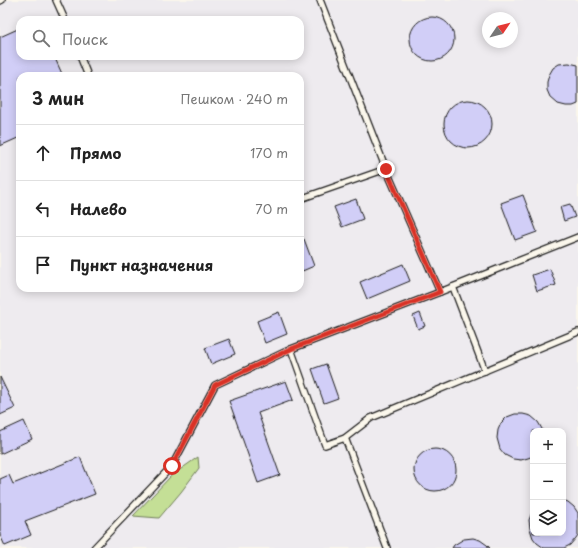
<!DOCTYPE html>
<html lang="ru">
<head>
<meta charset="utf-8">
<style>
	body { margin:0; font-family:"Playpen Sans",sans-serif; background:#f6f6f6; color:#222 }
	.controls { position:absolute; right:12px; bottom:12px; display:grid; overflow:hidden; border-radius:8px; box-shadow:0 2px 10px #0003 }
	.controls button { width:36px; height:36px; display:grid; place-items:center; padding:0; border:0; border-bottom:1px solid #e0e0e0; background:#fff; color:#222; font:20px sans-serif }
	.compass { position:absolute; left:482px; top:12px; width:36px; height:36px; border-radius:50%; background:#fff; box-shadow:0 2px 10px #0003; rotate:55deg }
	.stop { position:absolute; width:12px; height:12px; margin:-9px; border:3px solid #d93025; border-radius:50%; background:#fff }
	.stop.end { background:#d93025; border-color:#fff; box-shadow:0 1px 4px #0008 }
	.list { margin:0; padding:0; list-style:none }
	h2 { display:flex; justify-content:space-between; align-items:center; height:52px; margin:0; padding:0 16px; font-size:17px }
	h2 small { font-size:13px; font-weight:400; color:#767676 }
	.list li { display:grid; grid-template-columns:26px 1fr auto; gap:12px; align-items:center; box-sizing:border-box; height:56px; padding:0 16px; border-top:1px solid #e0e0e0 }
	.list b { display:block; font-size:15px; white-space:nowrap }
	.list em { font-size:13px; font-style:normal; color:#767676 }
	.icon { flex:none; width:22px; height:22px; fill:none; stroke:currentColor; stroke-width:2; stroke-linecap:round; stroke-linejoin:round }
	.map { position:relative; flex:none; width:578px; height:548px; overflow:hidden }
	.search { position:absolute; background:#fff; box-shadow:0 2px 10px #0003; left:16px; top:16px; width:288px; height:44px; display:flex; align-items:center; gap:10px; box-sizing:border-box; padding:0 14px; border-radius:12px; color:#767676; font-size:15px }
	.panel { position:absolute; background:#fff; box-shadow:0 2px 10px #0003; left:16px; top:72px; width:288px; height:220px; border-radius:12px }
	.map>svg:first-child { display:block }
	.built { fill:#eeebef; fill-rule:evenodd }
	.green { fill:#c4df96; stroke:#707e59 }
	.building { fill:#d1cef7; stroke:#1c1c1c }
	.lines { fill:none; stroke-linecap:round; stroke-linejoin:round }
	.lane-casing { stroke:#1c1c1c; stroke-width:8 }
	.lane { stroke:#fbf7ec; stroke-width:5.5 }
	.route { stroke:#d93025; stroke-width:5 }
</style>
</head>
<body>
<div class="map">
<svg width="578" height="548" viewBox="0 0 578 548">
	<rect width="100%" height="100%" fill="#fbf7ec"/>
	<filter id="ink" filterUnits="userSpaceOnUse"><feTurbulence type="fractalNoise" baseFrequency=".025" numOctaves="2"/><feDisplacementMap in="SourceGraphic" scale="8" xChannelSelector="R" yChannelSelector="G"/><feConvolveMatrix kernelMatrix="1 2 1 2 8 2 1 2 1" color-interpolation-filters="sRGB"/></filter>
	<g filter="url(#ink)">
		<path class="built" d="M0 0H578V548H0ZM488 18H512V42H488ZM20 20H300V56H20ZM20 76H300V288H20ZM533 431H563V533H533Z"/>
		<path class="green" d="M198 457 199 468 181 492 159 518 133 516 171 476Z"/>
		<g class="building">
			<circle cx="432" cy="39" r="22"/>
			<path d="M20 28V56H54L63 76H20V137L0 146V37Z"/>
			<path d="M569 63 578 65V104L573 106H566L558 104 550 97 547 90V82L549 75 553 68 559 64Z"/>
			<circle cx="468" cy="124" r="24"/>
			<path d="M523 195 537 232 515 240 501 203Z"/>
			<path d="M356 199 363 219 342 227 334 207Z"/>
			<path d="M570 204 575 217 564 221 560 207Z"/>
			<path d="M304 239 314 266 300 272V240Z"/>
			<path d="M403 264 410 281 367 299 360 282Z"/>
			<path d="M550 269 556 285 537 291 532 275Z"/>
			<path d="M279 312 287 334 265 343 257 321Z"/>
			<path d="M420 313 425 326 418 329 413 316Z"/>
			<path d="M229 339 235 354 211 364 205 348Z"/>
			<path d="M326 364 338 398 324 403 312 369Z"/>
			<path d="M0 377 15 408 0 415Z"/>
			<path d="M286 381 293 400 258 413 280 475 258 483 229 401Z"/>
			<path d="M515 414H523L531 416 538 422 542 429V431H533V456L528 458 521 460 513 459 505 455 500 449 497 438 498 430 501 423 507 417Z"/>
			<path d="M24 421 32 439 0 454V432Z"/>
			<circle cx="435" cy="470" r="21"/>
			<path d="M80 457 95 494 25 521 31 535 5 546 0 535V479L9 475 13 484Z"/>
			<path d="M563 500 568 502 574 507 578 513V535L576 538 570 545 564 548H544L537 543 533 538 530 529 529 520 532 512 533 511V533H563Z"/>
			<path d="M473 538 480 540 487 545 490 548H452L454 545 464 539Z"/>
		</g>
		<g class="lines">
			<g class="lane-casing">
				<g id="lane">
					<path d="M56 0 65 20"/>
					<path d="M320 0 386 169"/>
					<path d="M0 1 2 0"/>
					<path d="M80 56 88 76"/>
					<path d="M453 287 485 371"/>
					<path d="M440 292 578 237"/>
					<path d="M291 349 325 445 345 438 371 418 578 332"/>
					<path d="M345 438 387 548"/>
					<path d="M94 548 172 466 215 385 291 349 440 292 386 169 300 199"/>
				</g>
			</g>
			<use href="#lane" class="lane"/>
		</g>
	</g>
	<g class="lines" filter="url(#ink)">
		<path class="route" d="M172 466 215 385 291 349 440 292 386 169"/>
	</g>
</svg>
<div class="controls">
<button>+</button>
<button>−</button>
<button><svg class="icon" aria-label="layers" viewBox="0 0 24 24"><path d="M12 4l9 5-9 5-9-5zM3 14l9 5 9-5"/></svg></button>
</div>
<svg class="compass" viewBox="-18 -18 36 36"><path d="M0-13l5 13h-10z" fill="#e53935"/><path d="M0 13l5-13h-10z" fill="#767676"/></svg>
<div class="stop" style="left:172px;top:466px"></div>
<div class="stop end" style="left:386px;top:169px"></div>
<div class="search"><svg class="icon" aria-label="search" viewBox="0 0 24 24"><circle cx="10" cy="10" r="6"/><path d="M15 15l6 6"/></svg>Поиск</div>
<section class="panel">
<h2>3 мин<small>Пешком · 240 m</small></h2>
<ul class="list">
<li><svg class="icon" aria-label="ahead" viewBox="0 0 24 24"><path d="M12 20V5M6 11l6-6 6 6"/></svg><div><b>Прямо</b></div><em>170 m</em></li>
<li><svg class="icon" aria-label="left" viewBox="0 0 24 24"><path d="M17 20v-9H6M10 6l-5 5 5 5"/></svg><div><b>Налево</b></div><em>70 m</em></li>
<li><svg class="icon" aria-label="arrive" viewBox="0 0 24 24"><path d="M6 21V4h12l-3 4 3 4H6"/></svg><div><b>Пункт назначения</b></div></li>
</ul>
</section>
</div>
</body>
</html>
